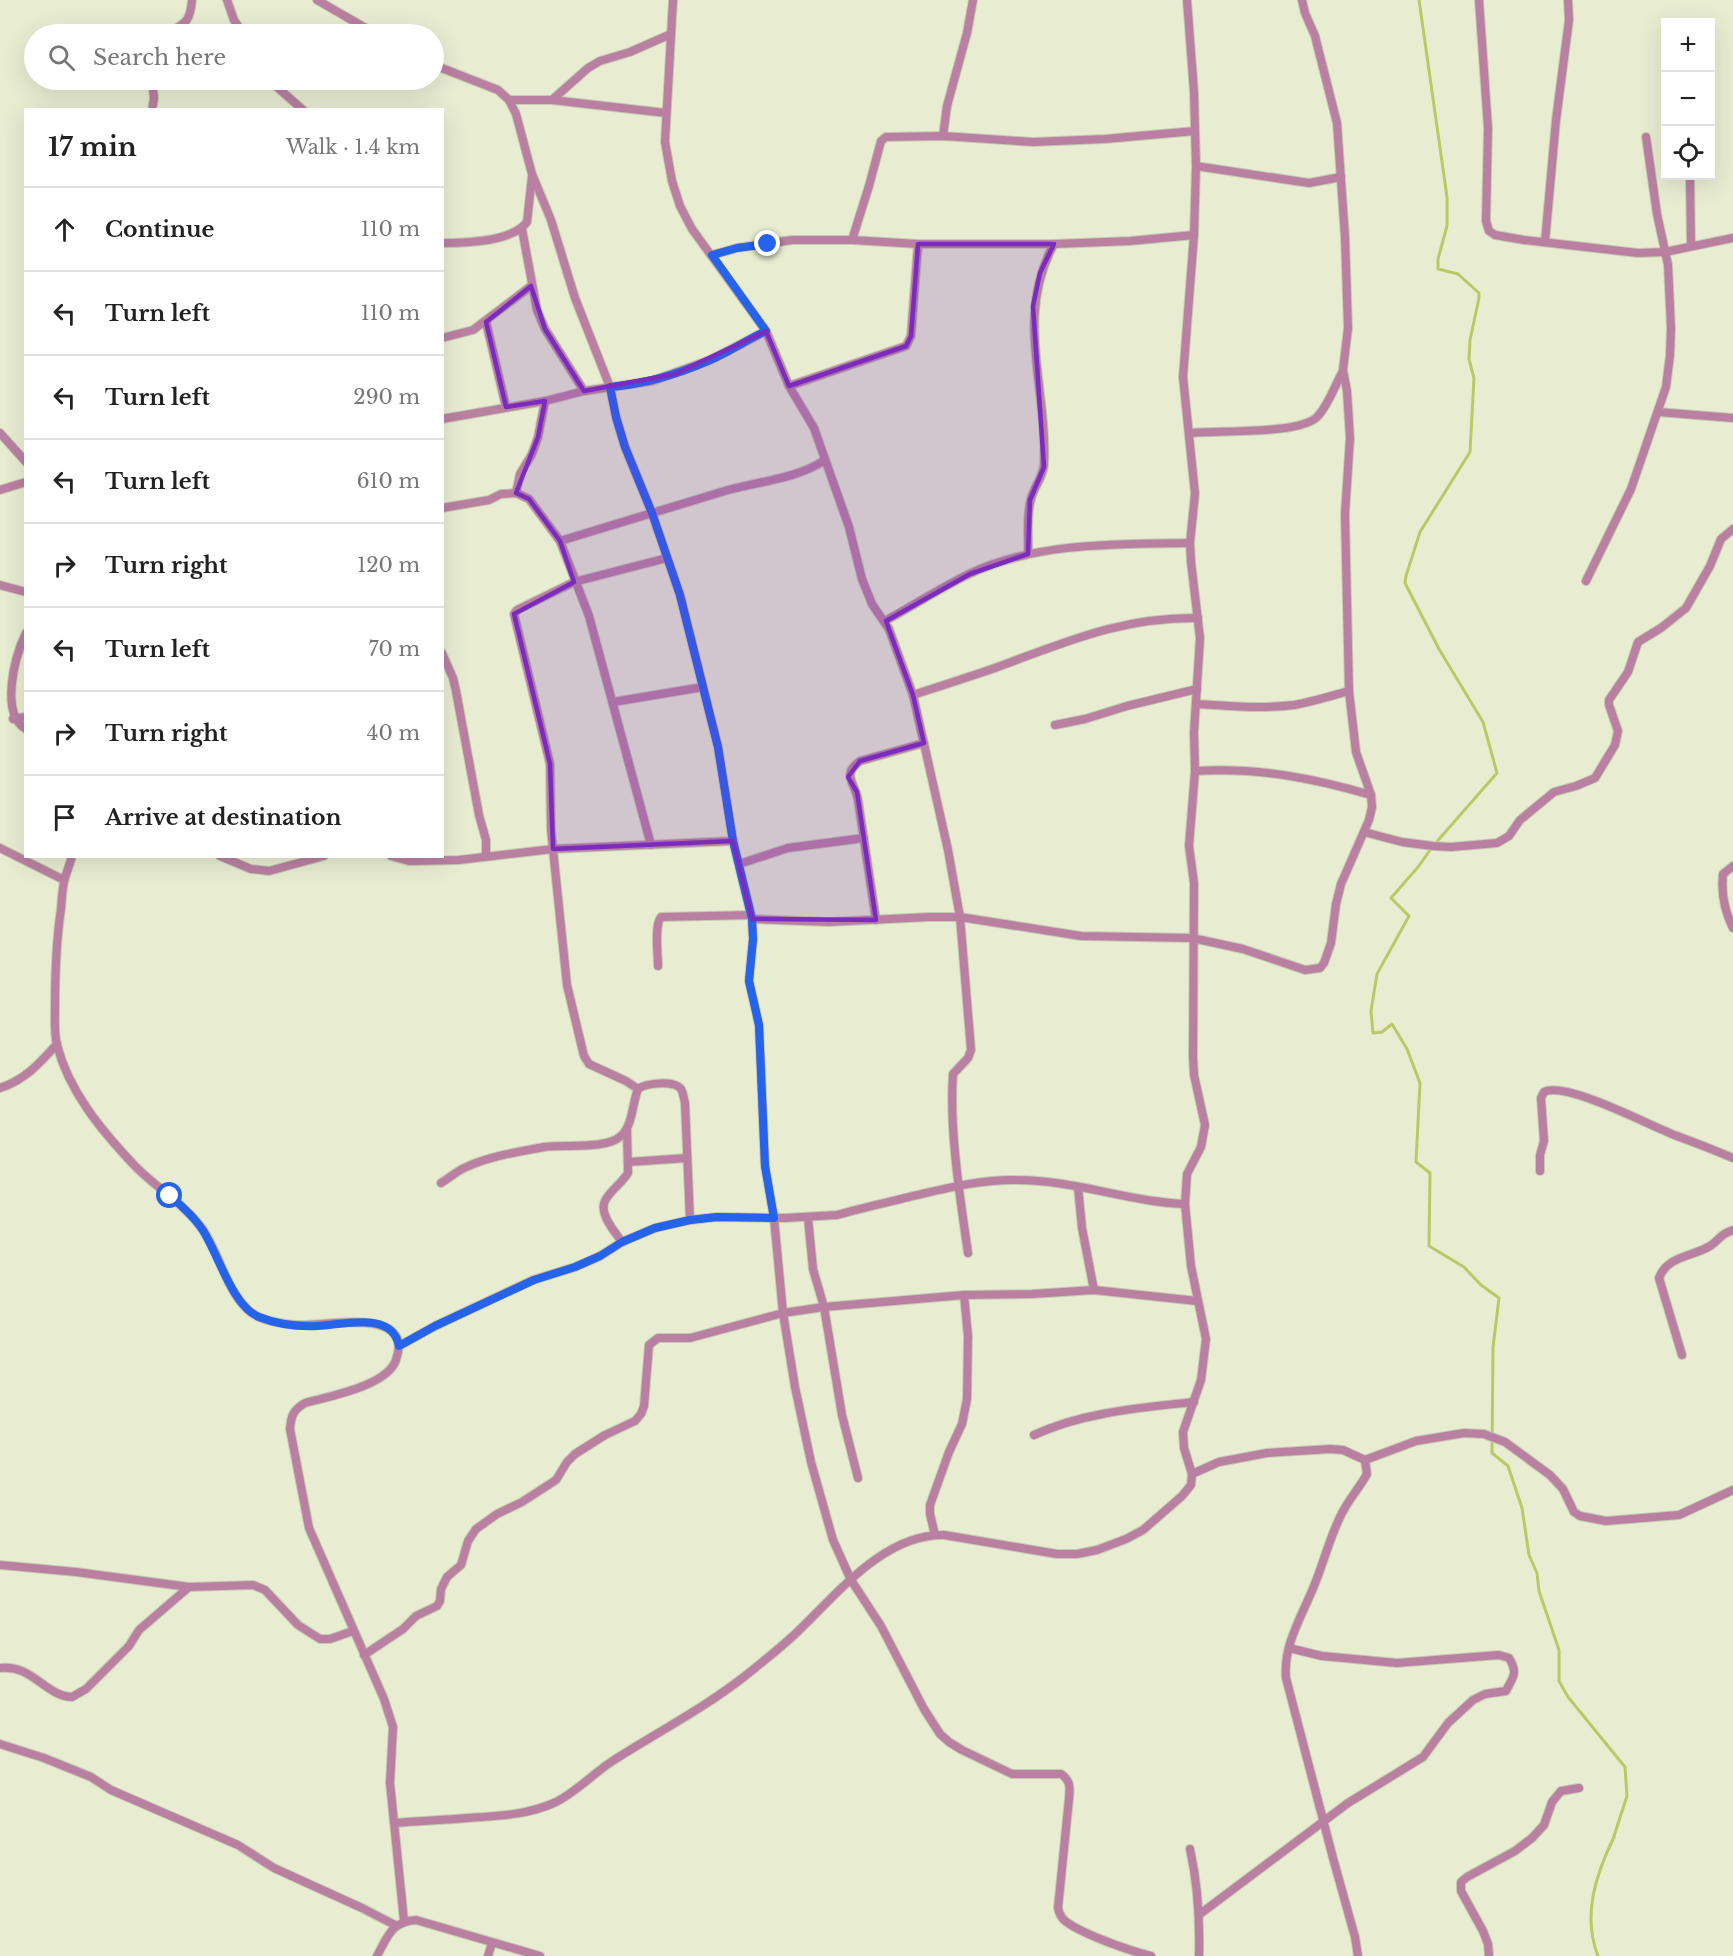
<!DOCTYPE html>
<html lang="en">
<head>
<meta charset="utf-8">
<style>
	body { margin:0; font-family:"Libre Baskerville",serif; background:#f2f2f2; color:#222 }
	.controls { position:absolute; right:18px; top:18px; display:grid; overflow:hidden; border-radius:0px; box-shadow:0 6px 24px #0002 }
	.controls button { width:54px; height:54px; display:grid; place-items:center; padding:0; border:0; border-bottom:2px solid #e0e0e0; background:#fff; color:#222; font:30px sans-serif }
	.stop { position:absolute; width:18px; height:18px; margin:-14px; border:4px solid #2563eb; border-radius:50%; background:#fff }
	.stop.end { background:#2563eb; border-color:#fff; box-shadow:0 2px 6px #0008 }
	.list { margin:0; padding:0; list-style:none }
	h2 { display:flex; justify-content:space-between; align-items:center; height:78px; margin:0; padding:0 24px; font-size:26px }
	h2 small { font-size:20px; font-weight:400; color:#767676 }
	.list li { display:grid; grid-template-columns:39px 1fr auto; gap:18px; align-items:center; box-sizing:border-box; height:84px; padding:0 24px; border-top:2px solid #e0e0e0 }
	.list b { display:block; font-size:22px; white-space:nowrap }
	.list em { font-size:20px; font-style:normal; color:#767676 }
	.icon { flex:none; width:33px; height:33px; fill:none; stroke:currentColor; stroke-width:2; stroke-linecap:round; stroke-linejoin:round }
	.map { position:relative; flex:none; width:1733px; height:1956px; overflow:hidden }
	.search { position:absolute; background:#fff; box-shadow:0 6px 24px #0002; left:24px; top:24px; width:420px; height:66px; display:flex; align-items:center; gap:15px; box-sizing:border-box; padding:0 21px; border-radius:33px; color:#767676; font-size:22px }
	.panel { position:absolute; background:#fff; box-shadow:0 6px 24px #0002; left:24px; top:108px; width:420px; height:750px; border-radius:0px }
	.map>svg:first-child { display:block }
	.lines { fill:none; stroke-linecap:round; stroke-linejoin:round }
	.stream { stroke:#bbc865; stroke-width:3 }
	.minor-casing { stroke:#c6cbb3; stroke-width:10 }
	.minor { stroke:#ba80a2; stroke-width:8 }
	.route { stroke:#2563eb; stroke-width:8 }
	.marked { fill:#7b2cbf; fill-opacity:0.2; stroke:#7b2cbf; stroke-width:4.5; stroke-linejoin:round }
</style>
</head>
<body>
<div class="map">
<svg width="1733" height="1956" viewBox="0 0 1733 1956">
	<rect width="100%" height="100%" fill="#e8edd2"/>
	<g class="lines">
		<g class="stream">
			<path d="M1419 0 1447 197V226L1438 259V269L1458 274 1479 293V298L1470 340 1469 359 1474 378 1470 452 1420 532 1406 576 1405 583 1439 649 1483 722 1497 773 1433 846 1418 867 1391 898 1409 916 1377 974 1371 1011 1373 1033 1382 1032 1392 1024 1407 1049 1420 1083 1416 1162 1430 1173 1429 1246 1464 1267 1481 1285 1499 1298 1493 1347 1492 1453 1508 1466 1522 1508 1529 1555 1537 1573 1539 1591 1559 1650V1681L1568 1697 1625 1767 1627 1796 1614 1836"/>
			<path d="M1598 1956C1582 1915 1596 1874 1614 1837"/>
		</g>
		<g class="minor-casing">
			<g id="minor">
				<path d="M227 0 234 20 243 34"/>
				<path d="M317 0 376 34"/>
				<path d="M673 0 665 142 672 181 680 206 692 229 766 331 789 386 814 428 849 527 862 579 872 604 889 629 913 695 948 850 960 917 971 1050 968 1058 953 1074C949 1129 960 1197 968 1253"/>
				<path d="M1479 0 1488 128 1486 221 1489 231 1495 235 1524 240 1638 253 1665 252 1733 238"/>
				<path d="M167 34C185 23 190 23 192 0"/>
				<path d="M434 65 498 90 509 100 516 114 532 174 551 220 575 298 610 387 616 417 625 447 652 513 680 595 718 747 733 841 752 919 753 939 749 981 759 1025 765 1166 774 1218 783 1313 795 1387 811 1462 833 1540 851 1580 881 1626 924 1709 940 1734 949 1742 962 1750 1012 1774H1061C1071 1781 1070 1788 1069 1799L1058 1908C1059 1913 1060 1916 1064 1920 1079 1933 1130 1951 1151 1956"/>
				<path d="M152 80 154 98 152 110"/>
				<path d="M269 80 303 110"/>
				<path d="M509 100H552L666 113"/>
				<path d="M552 100 588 68 600 61 630 52 671 34"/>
				<path d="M943 136 947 106 967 33 973 0"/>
				<path d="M1196 166 1309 183 1341 177"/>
				<path d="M1690 176 1691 246"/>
				<path d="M522 229 537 310 545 329 584 391"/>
				<path d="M852 240 869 186 881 141 886 137 943 136 1033 142 1105 139 1195 131"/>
				<path d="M1545 242 1556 120 1569 20 1568 0"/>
				<path d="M442 243C466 243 512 242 527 222L532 176"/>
				<path d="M712 255 737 248 792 240H852L918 244H1054L1130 241 1194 235"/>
				<path d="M486 322 506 407"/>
				<path d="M442 338 473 330 531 286"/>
				<path d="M789 386 906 346 911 336 918 244"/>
				<path d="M1658 412 1733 418"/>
				<path d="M442 419 545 401 584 391 652 381 710 360 766 331"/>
				<path d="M0 433 26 462"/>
				<path d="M1189 433C1216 430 1302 435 1318 416 1329 404 1335 385 1343 371"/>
				<path d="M0 490 26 482"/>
				<path d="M516 493 520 474 532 454 538 437 545 401"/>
				<path d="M442 508 489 500 501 494 516 493 529 499 560 541 589 616 651 845"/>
				<path d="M560 541C616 524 672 507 728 490 761 481 796 479 825 460"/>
				<path d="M1028 554C1029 536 1026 516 1031 499 1034 487 1043 477 1044 465 1048 388 1014 317 1054 244"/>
				<path d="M1586 581 1631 489 1666 387 1670 355 1671 328 1668 265 1657 214 1646 137"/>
				<path d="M0 585 26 592"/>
				<path d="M885 621C913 606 940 588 969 574 1036 542 1118 544 1190 543"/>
				<path d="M26 633C14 658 0 714 26 729"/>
				<path d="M442 653 453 678 456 691 479 815 486 840V856"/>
				<path d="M913 695C940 686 966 678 992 669 1064 643 1119 617 1198 618"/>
				<path d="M613 702 703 687"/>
				<path d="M1196 704C1229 706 1262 709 1294 705 1312 702 1331 696 1349 691"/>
				<path d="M13 719 26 717"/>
				<path d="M1055 725 1085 719 1127 706 1197 689"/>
				<path d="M1195 771C1256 767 1313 778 1371 795"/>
				<path d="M1364 832 1402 842 1433 846 1451 847 1497 843 1509 836 1520 820 1554 792 1576 786 1595 778 1615 745 1618 731 1609 705V700L1628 672 1638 642 1661 628 1686 608 1710 566 1721 539 1733 529"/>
				<path d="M0 848 64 880"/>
				<path d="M72 856C70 864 67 871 65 878 62 888 62 899 61 909 56 942 55 975 55 1008 55 1020 54 1033 57 1045 69 1092 102 1131 134 1165 155 1187 182 1202 201 1227 219 1252 225 1287 247 1309 259 1321 282 1324 298 1325 323 1327 415 1305 396 1360 387 1386 330 1396 305 1403 293 1410 291 1416 290 1429L309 1528 384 1699 393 1727 390 1783 404 1921"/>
				<path d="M220 856 251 869 269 871 324 856"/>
				<path d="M391 856 409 861 459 860 553 849 733 841"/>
				<path d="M739 864 788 848 864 838"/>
				<path d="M1733 866 1723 874C1721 893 1724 910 1733 928"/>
				<path d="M752 919 829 922 929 917H960L1081 936 1192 938 1243 949 1305 970 1320 968 1324 963 1331 943 1336 904 1341 884 1369 820 1372 807 1371 795 1356 752 1349 691 1345 514 1350 438 1347 391 1343 370 1348 328 1345 237 1337 123 1315 36 1305 13 1302 0"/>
				<path d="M876 920 858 800C855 782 841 775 860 761L924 743"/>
				<path d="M658 966C658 954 654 926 661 917L751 915"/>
				<path d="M0 1088C25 1080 40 1063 57 1044"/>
				<path d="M638 1089 626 1081 589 1064 584 1056 567 985 551 830 550 764 514 614 517 610 574 582 667 558"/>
				<path d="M629 1162 687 1158"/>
				<path d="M1540 1171V1155L1544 1141 1541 1098 1544 1092C1565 1080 1652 1127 1677 1136 1696 1143 1714 1150 1733 1158"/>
				<path d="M441 1183C449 1178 456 1172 464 1168 489 1156 518 1152 544 1147 564 1144 606 1150 621 1136 633 1125 632 1104 638 1089 646 1083 674 1080 681 1089 683 1092 684 1099 685 1103L690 1220"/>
				<path d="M1078 1187 1082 1228 1094 1290"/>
				<path d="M808 1218 813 1269 824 1307 842 1415 858 1478"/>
				<path d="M622 1242C615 1232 597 1212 606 1199 612 1189 622 1183 628 1173L627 1129"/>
				<path d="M399 1346 435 1326 533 1280 575 1267 600 1256 622 1242 655 1228 690 1220 717 1217 785 1218 837 1215C861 1208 885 1203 909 1197 944 1189 981 1179 1017 1180 1074 1180 1129 1202 1185 1204"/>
				<path d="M1682 1355 1659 1278C1667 1256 1692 1257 1710 1246 1720 1240 1718 1235 1733 1230"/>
				<path d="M1034 1435C1084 1412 1139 1408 1194 1402"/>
				<path d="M1365 1460 1416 1441 1464 1433 1484 1434 1505 1442 1550 1475 1563 1489 1574 1512 1580 1516 1606 1521 1679 1515 1733 1490"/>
				<path d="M1192 1474 1219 1462 1267 1453 1330 1449 1343 1450 1365 1460 1367 1474C1360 1487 1349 1499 1342 1513 1330 1536 1324 1562 1314 1586 1302 1616 1283 1645 1286 1678L1333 1858 1355 1937 1358 1956"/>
				<path d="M935 1535 930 1514V1505L949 1452 962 1424 967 1399 968 1336 964 1295"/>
				<path d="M0 1565 76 1572 189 1587 253 1585 265 1590 298 1625 320 1639H330L353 1631"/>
				<path d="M364 1655 403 1629 416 1616 437 1606 440 1601 441 1589 447 1577 461 1565 468 1541 476 1529 497 1514 522 1502 556 1480 567 1462 575 1454 605 1435 635 1421 641 1414 644 1406 649 1345 658 1338H690L783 1313 824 1307 964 1295 1032 1294 1094 1290 1197 1301"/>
				<path d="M0 1668C32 1664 45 1696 72 1697L86 1689 129 1646 139 1630 189 1587"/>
				<path d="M0 1744 44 1758 91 1777 111 1790 238 1845 274 1868 362 1908 395 1925"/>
				<path d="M395 1823C420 1821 444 1820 468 1818 499 1816 528 1815 556 1802 576 1792 593 1774 611 1762 656 1733 703 1709 745 1676 761 1663 778 1650 794 1635 835 1597 882 1534 944 1535L1057 1554H1077L1097 1550 1126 1539 1143 1530 1182 1496 1191 1485 1192 1474 1184 1448 1183 1432 1201 1380 1206 1339 1191 1266 1185 1204 1187 1174 1201 1147 1205 1125 1194 1075 1193 1057 1194 883 1189 846 1195 771 1194 732 1200 638 1191 562 1190 543 1195 494 1183 377 1194 235 1196 166 1194 92 1187 0"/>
				<path d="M1190 1849C1198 1885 1200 1919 1199 1956"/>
				<path d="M1200 1914 1348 1803 1423 1757 1448 1723 1473 1700 1485 1694 1506 1691C1512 1678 1519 1674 1509 1658L1499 1655 1397 1663 1322 1656 1289 1648"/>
				<path d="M377 1956C388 1936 391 1922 416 1920L540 1956"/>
				<path d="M488 1956 492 1943"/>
				<path d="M1489 1956 1488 1944 1483 1931 1461 1891V1882L1467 1877 1515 1851 1532 1838 1544 1825 1552 1802 1561 1791 1579 1788"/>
			</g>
		</g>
		<use href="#minor" class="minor"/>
	</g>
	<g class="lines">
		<path class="route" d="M170 1196C182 1206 194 1217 202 1229 218 1253 232 1306 259 1317 277 1324 299 1327 318 1326 343 1325 392 1310 399 1346L435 1326 534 1280 575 1267 600 1256 622 1242 655 1228 690 1220 717 1217 774 1218 765 1166 759 1025 749 981 753 939 752 919 733 841 718 747 680 595 652 513 625 447 616 417 610 387C644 384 676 375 708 361 728 353 746 340 766 331L712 255 737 248 768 244"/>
	</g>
	<path class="marked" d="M918 244H1054L1040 273 1033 306 1044 467 1030 500 1028 554 970 574 886 621 913 695 924 743 860 761 848 777 857 792 876 920 752 919 733 841 553 849 550 764 514 614 574 582 560 541 529 499 516 493 538 437 545 401 506 407 486 322 531 286 545 329 584 391 675 374 766 331 789 386 906 346 911 336Z"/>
</svg>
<div class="controls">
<button>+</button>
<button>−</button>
<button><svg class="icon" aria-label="locate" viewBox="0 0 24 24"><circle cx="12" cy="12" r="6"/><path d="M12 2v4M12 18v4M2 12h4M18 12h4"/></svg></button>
</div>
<div class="stop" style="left:170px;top:1196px"></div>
<div class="stop end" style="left:768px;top:244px"></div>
<div class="search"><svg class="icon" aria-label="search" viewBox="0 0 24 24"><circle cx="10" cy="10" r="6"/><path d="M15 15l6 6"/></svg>Search here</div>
<section class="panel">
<h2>17 min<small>Walk · 1.4 km</small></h2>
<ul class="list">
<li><svg class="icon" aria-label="ahead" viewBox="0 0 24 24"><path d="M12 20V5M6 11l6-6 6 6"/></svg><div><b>Continue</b></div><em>110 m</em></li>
<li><svg class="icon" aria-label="left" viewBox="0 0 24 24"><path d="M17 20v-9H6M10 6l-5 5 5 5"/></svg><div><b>Turn left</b></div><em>110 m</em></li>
<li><svg class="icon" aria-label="left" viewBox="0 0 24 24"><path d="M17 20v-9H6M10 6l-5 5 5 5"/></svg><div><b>Turn left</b></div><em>290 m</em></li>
<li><svg class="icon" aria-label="left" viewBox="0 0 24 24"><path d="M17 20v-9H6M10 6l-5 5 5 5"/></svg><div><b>Turn left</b></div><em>610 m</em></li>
<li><svg class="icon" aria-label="right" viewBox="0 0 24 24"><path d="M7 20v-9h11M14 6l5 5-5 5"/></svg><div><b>Turn right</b></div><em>120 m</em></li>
<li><svg class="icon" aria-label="left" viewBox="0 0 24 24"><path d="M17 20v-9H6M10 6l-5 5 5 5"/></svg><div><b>Turn left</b></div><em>70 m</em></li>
<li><svg class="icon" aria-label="right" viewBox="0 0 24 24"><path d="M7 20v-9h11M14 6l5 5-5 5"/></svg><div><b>Turn right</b></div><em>40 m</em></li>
<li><svg class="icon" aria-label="arrive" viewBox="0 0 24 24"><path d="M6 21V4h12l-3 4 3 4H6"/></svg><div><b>Arrive at destination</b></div></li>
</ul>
</section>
</div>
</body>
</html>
